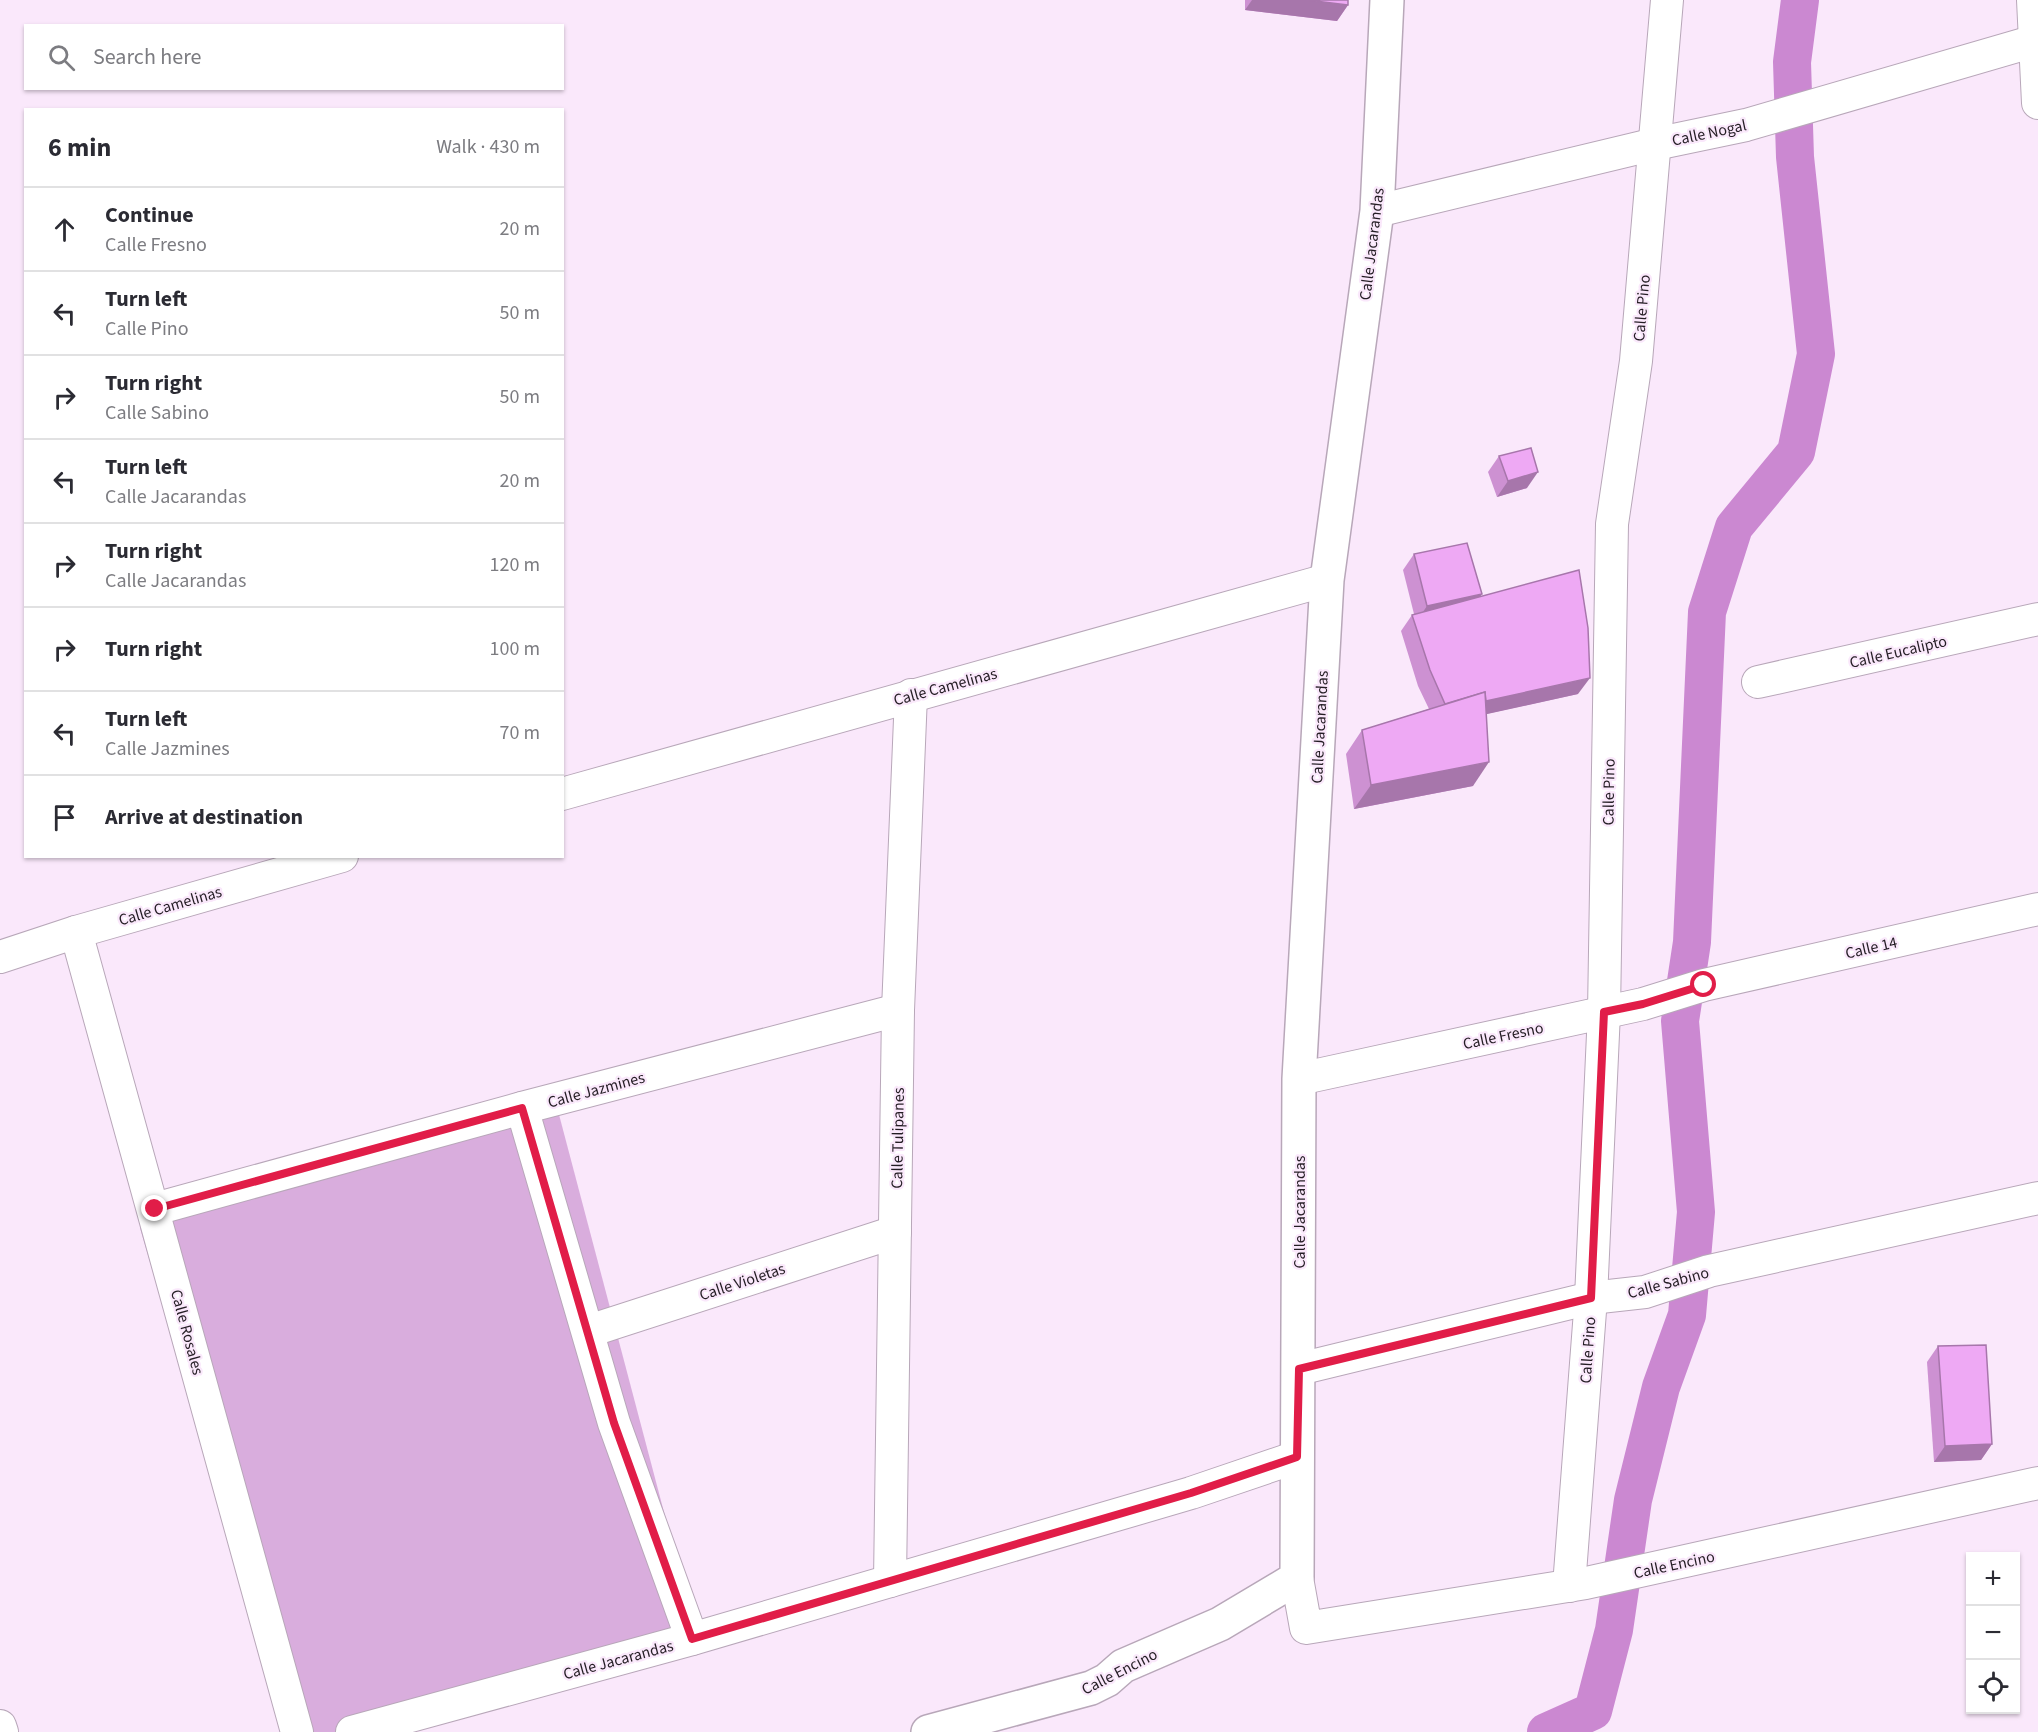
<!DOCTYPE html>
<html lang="en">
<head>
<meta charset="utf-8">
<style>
	body { margin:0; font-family:"Source Sans 3",sans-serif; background:#f2f2f3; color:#2b2b33 }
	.controls { position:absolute; right:18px; bottom:18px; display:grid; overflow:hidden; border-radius:0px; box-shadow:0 2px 4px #0004 }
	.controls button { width:54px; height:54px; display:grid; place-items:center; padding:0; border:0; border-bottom:2px solid #e1e1e2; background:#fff; color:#2b2b33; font:30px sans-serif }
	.stop { position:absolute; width:18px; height:18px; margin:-14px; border:4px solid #e11d48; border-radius:50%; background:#fff }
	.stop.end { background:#e11d48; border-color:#fff; box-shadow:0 2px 6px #0008 }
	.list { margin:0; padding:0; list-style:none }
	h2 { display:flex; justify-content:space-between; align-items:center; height:78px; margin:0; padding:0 24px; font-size:26px }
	h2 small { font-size:20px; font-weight:400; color:#7c7c81 }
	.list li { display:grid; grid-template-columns:39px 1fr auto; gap:18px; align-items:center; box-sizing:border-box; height:84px; padding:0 24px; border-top:2px solid #e1e1e2 }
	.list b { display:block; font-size:22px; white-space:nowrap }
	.list p { margin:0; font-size:20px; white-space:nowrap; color:#7c7c81 }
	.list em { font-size:20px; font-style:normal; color:#7c7c81 }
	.icon { flex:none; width:33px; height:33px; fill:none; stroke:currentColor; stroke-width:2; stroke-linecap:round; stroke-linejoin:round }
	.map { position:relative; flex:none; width:2038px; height:1732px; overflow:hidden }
	.search { position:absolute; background:#fff; box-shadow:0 2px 4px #0004; left:24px; top:24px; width:540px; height:66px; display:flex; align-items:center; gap:15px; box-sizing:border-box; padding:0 21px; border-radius:0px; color:#7c7c81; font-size:22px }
	.panel { position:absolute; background:#fff; box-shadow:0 2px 4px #0004; left:24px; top:108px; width:540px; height:750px; border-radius:0px }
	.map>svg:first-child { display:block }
	.green { fill:#d9addd }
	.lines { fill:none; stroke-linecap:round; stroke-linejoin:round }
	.canal { stroke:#cb88d1; stroke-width:38 }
	.minor-casing { stroke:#b8a7b9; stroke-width:34 }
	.tertiary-casing { stroke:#b8a7b9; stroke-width:36 }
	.minor { stroke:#fff; stroke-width:32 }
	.tertiary { stroke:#fff; stroke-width:33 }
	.wall { fill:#cd91d2 }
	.shaded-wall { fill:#a776ab }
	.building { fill:#eea9f4; stroke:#a776ab; stroke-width:1.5 }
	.route { stroke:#e11d48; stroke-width:8 }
	.labels { text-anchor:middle; stroke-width:4.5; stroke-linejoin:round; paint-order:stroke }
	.street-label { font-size:16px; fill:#241d24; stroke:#fae8fb }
</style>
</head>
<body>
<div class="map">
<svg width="2038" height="1732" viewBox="0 0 2038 1732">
	<rect width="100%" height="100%" fill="#fae8fb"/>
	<path class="green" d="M557 1107 697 1637 369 1732H288L140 1228Z"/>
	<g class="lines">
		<path class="canal" d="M1546 1732 1593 1711 1614 1630 1633 1500 1661 1387 1687 1315 1696 1212 1680 1021 1692 942 1707 612 1734 527 1796 452 1816 354 1795 157 1792 62 1800 0"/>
		<g class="minor-casing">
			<g id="minor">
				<path d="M2033 0 2038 103"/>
				<path d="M1377 211 1655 144 1746 125 2038 40"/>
				<path d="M1758 682 2038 619"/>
				<path d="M562 794 1327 580"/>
				<path d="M76 932 297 1732"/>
				<path d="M0 957 76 932 342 856"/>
				<path d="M1299 1079 1643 1004 1704 985 2038 909"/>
				<path d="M522 1108 614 1423 692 1639"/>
				<path d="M155 1209 522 1108 898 1010"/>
				<path d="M589 1331 895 1232"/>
				<path d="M1299 1369 1591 1298 1645 1292 1709 1271 2038 1198"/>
				<path d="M1297 1578 1306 1628 1586 1583 2038 1483"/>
				<path d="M890 1581 898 1010 911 695"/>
				<path d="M1569 1586 1591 1298 1604 1012 1612 524 1636 361 1667 0"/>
				<path d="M0 1726 2 1732"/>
				<path d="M352 1732 692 1639 1191 1493 1297 1457"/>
			</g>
		</g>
		<g class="tertiary-casing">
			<path id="tertiary" d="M928 1732 1091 1688 1107 1680 1123 1666 1220 1624 1297 1578 1299 1079 1327 580 1377 211 1387 0"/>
		</g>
		<use href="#minor" class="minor"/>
		<use href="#tertiary" class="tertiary"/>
	</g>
	<g class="wall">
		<path d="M1245 0H1348V5L1337 21 1245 10Z"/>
		<path d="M1499 456 1527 488 1497 497 1488 472Z"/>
		<path d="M1414 554 1482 594 1480 597 1578 694 1486 714 1473 786 1354 809 1346 754 1362 730 1429 709 1418 686 1401 631 1412 615 1414 614 1403 570Z"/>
		<path d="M1938 1346 1992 1444 1981 1460 1934 1462 1927 1362Z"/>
	</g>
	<g class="shaded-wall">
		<path d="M1252 0H1307L1348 5 1337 21 1245 10Z"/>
		<path d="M1538 472 1527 488 1497 497 1508 481Z"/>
		<path d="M1482 594 1471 610 1416 622 1427 606Z"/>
		<path d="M1590 678 1578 694 1469 718 1480 702Z"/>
		<path d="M1489 762 1473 786 1354 809 1371 785Z"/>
		<path d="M1992 1444 1981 1460 1934 1462 1945 1446Z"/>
	</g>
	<g class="building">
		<path d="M1307 0H1348V5Z"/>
		<path d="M1531 448 1538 472 1508 481 1499 456Z"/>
		<path d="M1467 543 1482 594 1427 606 1414 554Z"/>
		<path d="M1579 570 1588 628 1590 678 1486 701 1485 692 1445 704 1430 670 1412 615Z"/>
		<path d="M1485 692 1489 762 1371 785 1362 730Z"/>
		<path d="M1986 1345 1992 1444 1945 1446 1938 1346Z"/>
	</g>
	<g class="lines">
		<path class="route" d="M155 1209 522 1108 614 1423 692 1639 1191 1493 1297 1457 1299 1369 1591 1298 1604 1012 1643 1004 1704 985"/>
	</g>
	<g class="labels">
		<g class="street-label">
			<text transform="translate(1709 132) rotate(-12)" y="6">Calle Nogal</text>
			<text transform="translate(1371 244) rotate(-83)" y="6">Calle Jacarandas</text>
			<text transform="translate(1641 308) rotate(-85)" y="6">Calle Pino</text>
			<text transform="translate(1898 651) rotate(-13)" y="6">Calle Eucalipto</text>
			<text transform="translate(945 686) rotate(-15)" y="6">Calle Camelinas</text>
			<text transform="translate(1319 727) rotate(-87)" y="6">Calle Jacarandas</text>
			<text transform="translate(1608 792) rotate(-89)" y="6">Calle Pino</text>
			<text transform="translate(170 905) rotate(-16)" y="6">Calle Camelinas</text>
			<text transform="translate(1871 947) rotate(-13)" y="6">Calle 14</text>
			<text transform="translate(1503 1035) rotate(-12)" y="6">Calle Fresno</text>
			<text transform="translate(596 1089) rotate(-15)" y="6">Calle Jazmines</text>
			<text transform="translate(897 1138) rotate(-89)" y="6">Calle Tulipanes</text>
			<text transform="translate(1299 1212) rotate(-90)" y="6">Calle Jacarandas</text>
			<text transform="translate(742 1281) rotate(-18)" y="6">Calle Violetas</text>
			<text transform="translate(1668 1282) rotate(-15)" y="6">Calle Sabino</text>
			<text transform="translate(188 1332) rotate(75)" y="6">Calle Rosales</text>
			<text transform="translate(1587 1350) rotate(-86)" y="6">Calle Pino</text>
			<text transform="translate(1674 1564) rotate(-12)" y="6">Calle Encino</text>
			<text transform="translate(618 1659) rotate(-15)" y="6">Calle Jacarandas</text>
			<text transform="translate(1119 1671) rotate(-27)" y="6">Calle Encino</text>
		</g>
	</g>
</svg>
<div class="controls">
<button>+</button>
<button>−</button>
<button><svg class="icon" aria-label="locate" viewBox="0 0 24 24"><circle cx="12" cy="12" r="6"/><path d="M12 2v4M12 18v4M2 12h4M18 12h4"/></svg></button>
</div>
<div class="stop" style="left:1704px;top:985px"></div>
<div class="stop end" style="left:155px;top:1209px"></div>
<div class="search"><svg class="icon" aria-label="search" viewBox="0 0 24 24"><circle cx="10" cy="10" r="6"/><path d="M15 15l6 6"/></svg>Search here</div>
<section class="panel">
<h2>6 min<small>Walk · 430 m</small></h2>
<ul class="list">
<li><svg class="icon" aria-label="ahead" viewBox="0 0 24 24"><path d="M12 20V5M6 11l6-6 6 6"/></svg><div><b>Continue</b><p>Calle Fresno</p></div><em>20 m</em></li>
<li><svg class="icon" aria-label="left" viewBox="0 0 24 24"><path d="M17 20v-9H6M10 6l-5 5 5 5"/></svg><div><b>Turn left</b><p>Calle Pino</p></div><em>50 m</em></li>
<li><svg class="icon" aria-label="right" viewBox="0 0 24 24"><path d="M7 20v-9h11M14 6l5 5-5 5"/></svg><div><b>Turn right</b><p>Calle Sabino</p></div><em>50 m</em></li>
<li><svg class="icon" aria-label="left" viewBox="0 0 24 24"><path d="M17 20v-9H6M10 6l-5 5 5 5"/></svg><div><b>Turn left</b><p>Calle Jacarandas</p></div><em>20 m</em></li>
<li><svg class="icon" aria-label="right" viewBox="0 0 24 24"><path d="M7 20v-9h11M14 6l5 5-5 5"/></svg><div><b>Turn right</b><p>Calle Jacarandas</p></div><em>120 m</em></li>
<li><svg class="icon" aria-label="right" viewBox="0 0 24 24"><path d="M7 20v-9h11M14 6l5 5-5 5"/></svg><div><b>Turn right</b></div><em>100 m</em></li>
<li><svg class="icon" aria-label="left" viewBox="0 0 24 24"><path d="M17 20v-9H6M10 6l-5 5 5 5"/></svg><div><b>Turn left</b><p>Calle Jazmines</p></div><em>70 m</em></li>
<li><svg class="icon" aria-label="arrive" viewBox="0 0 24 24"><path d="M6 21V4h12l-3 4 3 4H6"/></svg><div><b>Arrive at destination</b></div></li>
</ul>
</section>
</div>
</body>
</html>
